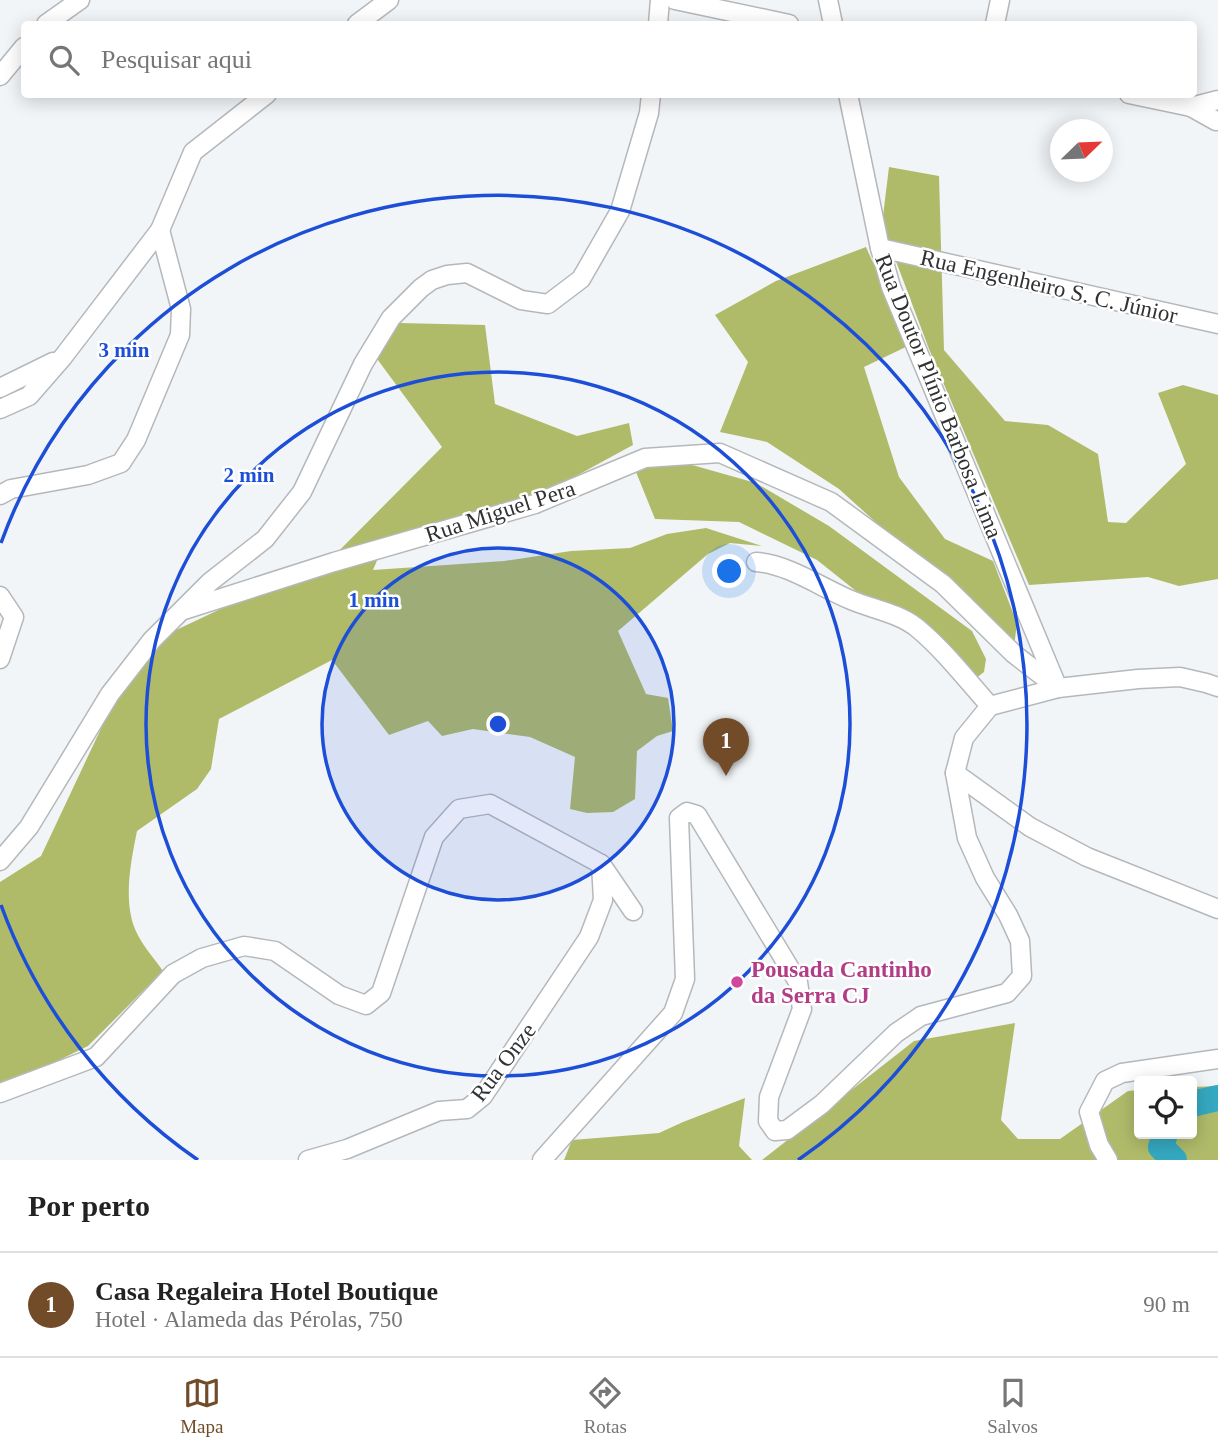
<!DOCTYPE html>
<html lang="pt">
<head>
<meta charset="utf-8">
<style>
	body { margin:0; font-family:Georgia,serif; background:#f2f2f2; color:#222 }
	.controls { position:absolute; right:21px; bottom:21px; display:grid; overflow:hidden; border-radius:7px; box-shadow:0 4px 18px #0003 }
	.controls button { width:63px; height:63px; display:grid; place-items:center; padding:0; border:0; border-bottom:2px solid #e0e0e0; background:#fff; color:#222; font:35px sans-serif }
	.compass { position:absolute; left:1050px; top:119px; width:63px; height:63px; border-radius:50%; background:#fff; box-shadow:0 4px 18px #0003; rotate:67deg }
	.you { position:absolute; left:730px; top:572px; width:24px; height:24px; margin:-18px; border:5px solid #fff; border-radius:50%; background:#1a73e8; box-shadow:0 0 0 10px #1a73e833 }
	.badge { display:grid; place-items:center; width:46px; height:46px; border-radius:50%; background:#724c28; color:#fff; font-size:23px; font-weight:700 }
	.pin { position:absolute; translate:-50% -58px; filter:drop-shadow(0 2px 4px #0008) }
	.pin::after { content:''; position:absolute; top:37px; width:24px; height:21px; background:inherit; clip-path:polygon(0 0,100% 0,50% 100%) }
	.list { margin:0; padding:0; list-style:none }
	h2 { display:flex; justify-content:space-between; align-items:center; height:91px; margin:0; padding:0 28px; font-size:30px }
	h2 small { font-size:23px; font-weight:400; color:#767676 }
	.list li { display:grid; grid-template-columns:46px 1fr auto; gap:21px; align-items:center; box-sizing:border-box; height:105px; padding:0 28px; border-top:2px solid #e0e0e0 }
	.list b { display:block; font-size:26px; white-space:nowrap }
	.list p { margin:0; font-size:23px; white-space:nowrap; color:#767676 }
	.list em { font-size:23px; font-style:normal; color:#767676 }
	.icon { flex:none; width:38px; height:38px; fill:none; stroke:currentColor; stroke-width:2; stroke-linecap:round; stroke-linejoin:round }
	.map { position:relative; flex:none; width:1218px; height:1160px; overflow:hidden }
	.search { position:absolute; background:#fff; box-shadow:0 4px 18px #0003; left:21px; right:21px; top:21px; height:77px; display:flex; align-items:center; gap:18px; box-sizing:border-box; padding:0 24px; border-radius:7px; color:#767676; font-size:26px }
	.sheet { height:196px; background:#fff }
	nav { display:flex; justify-content:space-around; align-items:center; box-sizing:border-box; height:98px; border-top:2px solid #e0e0e0; background:#fff; font-size:19px; color:#767676 }
	nav a { display:grid; justify-items:center; gap:4px }
	nav .on { color:#724c28 }
	.map>svg:first-child { display:block }
	.forest { fill:#b0bb6a }
	.lines { fill:none; stroke-linecap:round; stroke-linejoin:round }
	.river { stroke:#35a9c1; stroke-width:26 }
	.minor-casing { stroke:#b5b8bb; stroke-width:21 }
	.minor { stroke:#fff; stroke-width:18 }
	.ring { fill:none; stroke:#1d4ed8; stroke-width:3.5 }
	.hotel-dot { fill:#d1479c; stroke:#fff; stroke-width:2.5 }
	.labels { text-anchor:middle; stroke-width:5; stroke-linejoin:round; paint-order:stroke }
	.street-label { font-size:23px; fill:#313234; stroke:#fff }
	.hotel-label { font-size:23px; font-weight:bold; fill:#b23c85; stroke:#fff; text-anchor:start }
	.centre { fill:#1d4ed8; stroke:#fff; stroke-width:3.5 }
	.ring-label { font-size:21px; text-anchor:middle; font-weight:bold; fill:#1d4ed8; stroke:#fff; stroke-width:5; stroke-linejoin:round; paint-order:stroke }
</style>
</head>
<body>
<div class="map">
<svg width="1218" height="1160" viewBox="0 0 1218 1160">
	<rect width="100%" height="100%" fill="#f2f5f8"/>
	<g class="forest">
		<path d="M889 167 939 176 944 350 1005 421 1048 425 1098 454 1108 522 1126 523 1186 464 1158 393 1183 385 1218 395V579L1179 586 1148 577 1029 585 929 349 882 224Z"/>
		<path d="M866 247 910 345 864 367 899 477 945 539 993 561 1017 623 1014 647 839 489 767 442 720 432 748 362 715 315 776 281Z"/>
		<path d="M400 323 485 325 495 404 577 436 629 423 633 445 541 495 384 544 373 570 504 561 571 551 630 548 667 534 706 528 762 546 730 543 708 554 618 631 646 694 668 698 673 731 657 736 637 751 635 799 613 812 587 813 570 809 575 757 530 737 473 729 442 736 428 721 389 735 332 660 219 719 211 769 197 789 137 831C131 861 123 900 135 929 141 944 154 958 163 971L88 1046 47 1066 0 1084V882L41 856 122 684 174 631 282 580H310L442 447 372 352Z"/>
		<path d="M678 461 756 483 829 526 972 631 986 659 984 672 975 679 924 645 817 560 739 522 655 519 634 467Z"/>
		<path d="M1015 1023 1001 1120 1018 1139H1060L1128 1091 1139 1090V1134H1192V1087L1218 1086V1160H762L914 1041Z"/>
		<path d="M745 1098 739 1146 752 1160H564L572 1140 659 1133 683 1122Z"/>
	</g>
	<g class="lines">
		<g class="river">
			<path d="M1192 1104 1218 1098"/>
			<path d="M1165 1134 1161 1147 1174 1160"/>
		</g>
		<g class="minor-casing">
			<g id="minor">
				<path d="M675 0 789 24"/>
				<path d="M828 0 833 24"/>
				<path d="M46 24 80 0"/>
				<path d="M357 24 389 0"/>
				<path d="M658 24 660 0"/>
				<path d="M995 24 1000 0"/>
				<path d="M0 76 24 47"/>
				<path d="M848 94 880 248 891 287 1057 686"/>
				<path d="M1129 94 1191 107 1216 121"/>
				<path d="M1191 107 1218 100"/>
				<path d="M880 248 1218 324"/>
				<path d="M0 388 53 362"/>
				<path d="M0 409 29 396 63 357 160 230 193 152 267 94"/>
				<path d="M0 495 11 489 88 475 121 463 136 440 180 335 181 309 160 230"/>
				<path d="M756 562C788 564 822 588 851 600 872 609 898 613 916 627 944 650 966 679 990 706"/>
				<path d="M0 596 14 617 0 659"/>
				<path d="M184 610 334 562 535 504 645 458 720 453 831 502 943 584 1014 654 1058 688"/>
				<path d="M955 773 1030 827 1087 857 1218 909"/>
				<path d="M0 861 29 827 110 694 152 640 210 582 265 539 302 492 363 364 391 318 421 288 432 280 447 275 467 273 521 300 548 304 581 279 620 211 649 113 651 94"/>
				<path d="M0 1093 96 1057 173 974 202 958 244 946 275 951 339 995 366 1005 381 993 434 837 459 809 490 804 601 864 633 911"/>
				<path d="M308 1160 347 1149 439 1111 467 1109 483 1096 589 937 603 900 601 864"/>
				<path d="M542 1160 673 1013 685 979 679 818 687 812 697 815 798 982 802 1009 769 1097 768 1121 775 1131 787 1130 822 1104 896 1033 921 1016 1007 993 1022 976 1020 941 1008 915 985 878 967 838 955 773 964 738 990 706 1058 688 1138 679 1180 677 1206 683 1218 687"/>
				<path d="M1108 1160 1099 1145 1089 1112 1105 1081 1122 1073 1218 1059"/>
			</g>
		</g>
		<use href="#minor" class="minor"/>
	</g>
	<circle cx="498" cy="724" r="176" fill="#1d4ed8" fill-opacity=".12"/>
	<g class="ring">
		<circle cx="498" cy="724" r="176"/>
		<circle cx="498" cy="724" r="352"/>
		<path d="M198 1160A529 529 0 0 1 1 905M1 543A529 529 0 1 1 798 1160"/>
	</g>
	<circle class="hotel-dot" cx="737" cy="982" r="7"/>
	<g class="labels">
		<g class="street-label">
			<text transform="translate(1049 286) rotate(13)" y="8">Rua Engenheiro S. C. Júnior</text>
			<text transform="translate(939 396) rotate(68)" y="8">Rua Doutor Plínio Barbosa Lima</text>
			<text transform="translate(500 511) rotate(-18)" y="8">Rua Miguel Pera</text>
			<text transform="translate(503 1062) rotate(-53)" y="8">Rua Onze</text>
		</g>
		<g class="hotel-label">
			<text x="751" y="977">Pousada Cantinho<tspan x="751" dy="26">da Serra CJ</tspan></text>
		</g>
	</g>
	<circle cx="498" cy="724" r="10" class="centre"/>
	<g class="ring-label">
		<text x="124" y="357">3 min</text>
		<text x="249" y="482">2 min</text>
		<text x="374" y="607">1 min</text>
	</g>
</svg>
<div class="controls">
<button><svg class="icon" aria-label="locate" viewBox="0 0 24 24"><circle cx="12" cy="12" r="6"/><path d="M12 2v4M12 18v4M2 12h4M18 12h4"/></svg></button>
</div>
<svg class="compass" viewBox="-18 -18 36 36"><path d="M0-13l5 13h-10z" fill="#e53935"/><path d="M0 13l5-13h-10z" fill="#767676"/></svg>
<div class="you"></div>
<div class="pin badge" style="left:726px;top:776px">1</div>
<div class="search"><svg class="icon" aria-label="search" viewBox="0 0 24 24"><circle cx="10" cy="10" r="6"/><path d="M15 15l6 6"/></svg>Pesquisar aqui</div>
</div>
<section class="sheet">
<h2>Por perto<small></small></h2>
<ul class="list">
<li><span class="badge">1</span><div><b>Casa Regaleira Hotel Boutique</b><p>Hotel · Alameda das Pérolas, 750</p></div><em>90 m</em></li>
</ul>
</section>
<nav>
<a class="on"><svg class="icon" aria-label="map" viewBox="0 0 24 24"><path d="M3 6l6-2 6 2 6-2v14l-6 2-6-2-6 2zM9 4v14M15 6v14"/></svg>Mapa</a>
<a><svg class="icon" aria-label="directions" viewBox="0 0 24 24"><path d="M12 3l9 9-9 9-9-9zM9 14v-3h6M13 9l2 2-2 2"/></svg>Rotas</a>
<a><svg class="icon" aria-label="saved" viewBox="0 0 24 24"><path d="M7 4h10v16l-5-4-5 4z"/></svg>Salvos</a>
</nav>
</body>
</html>
